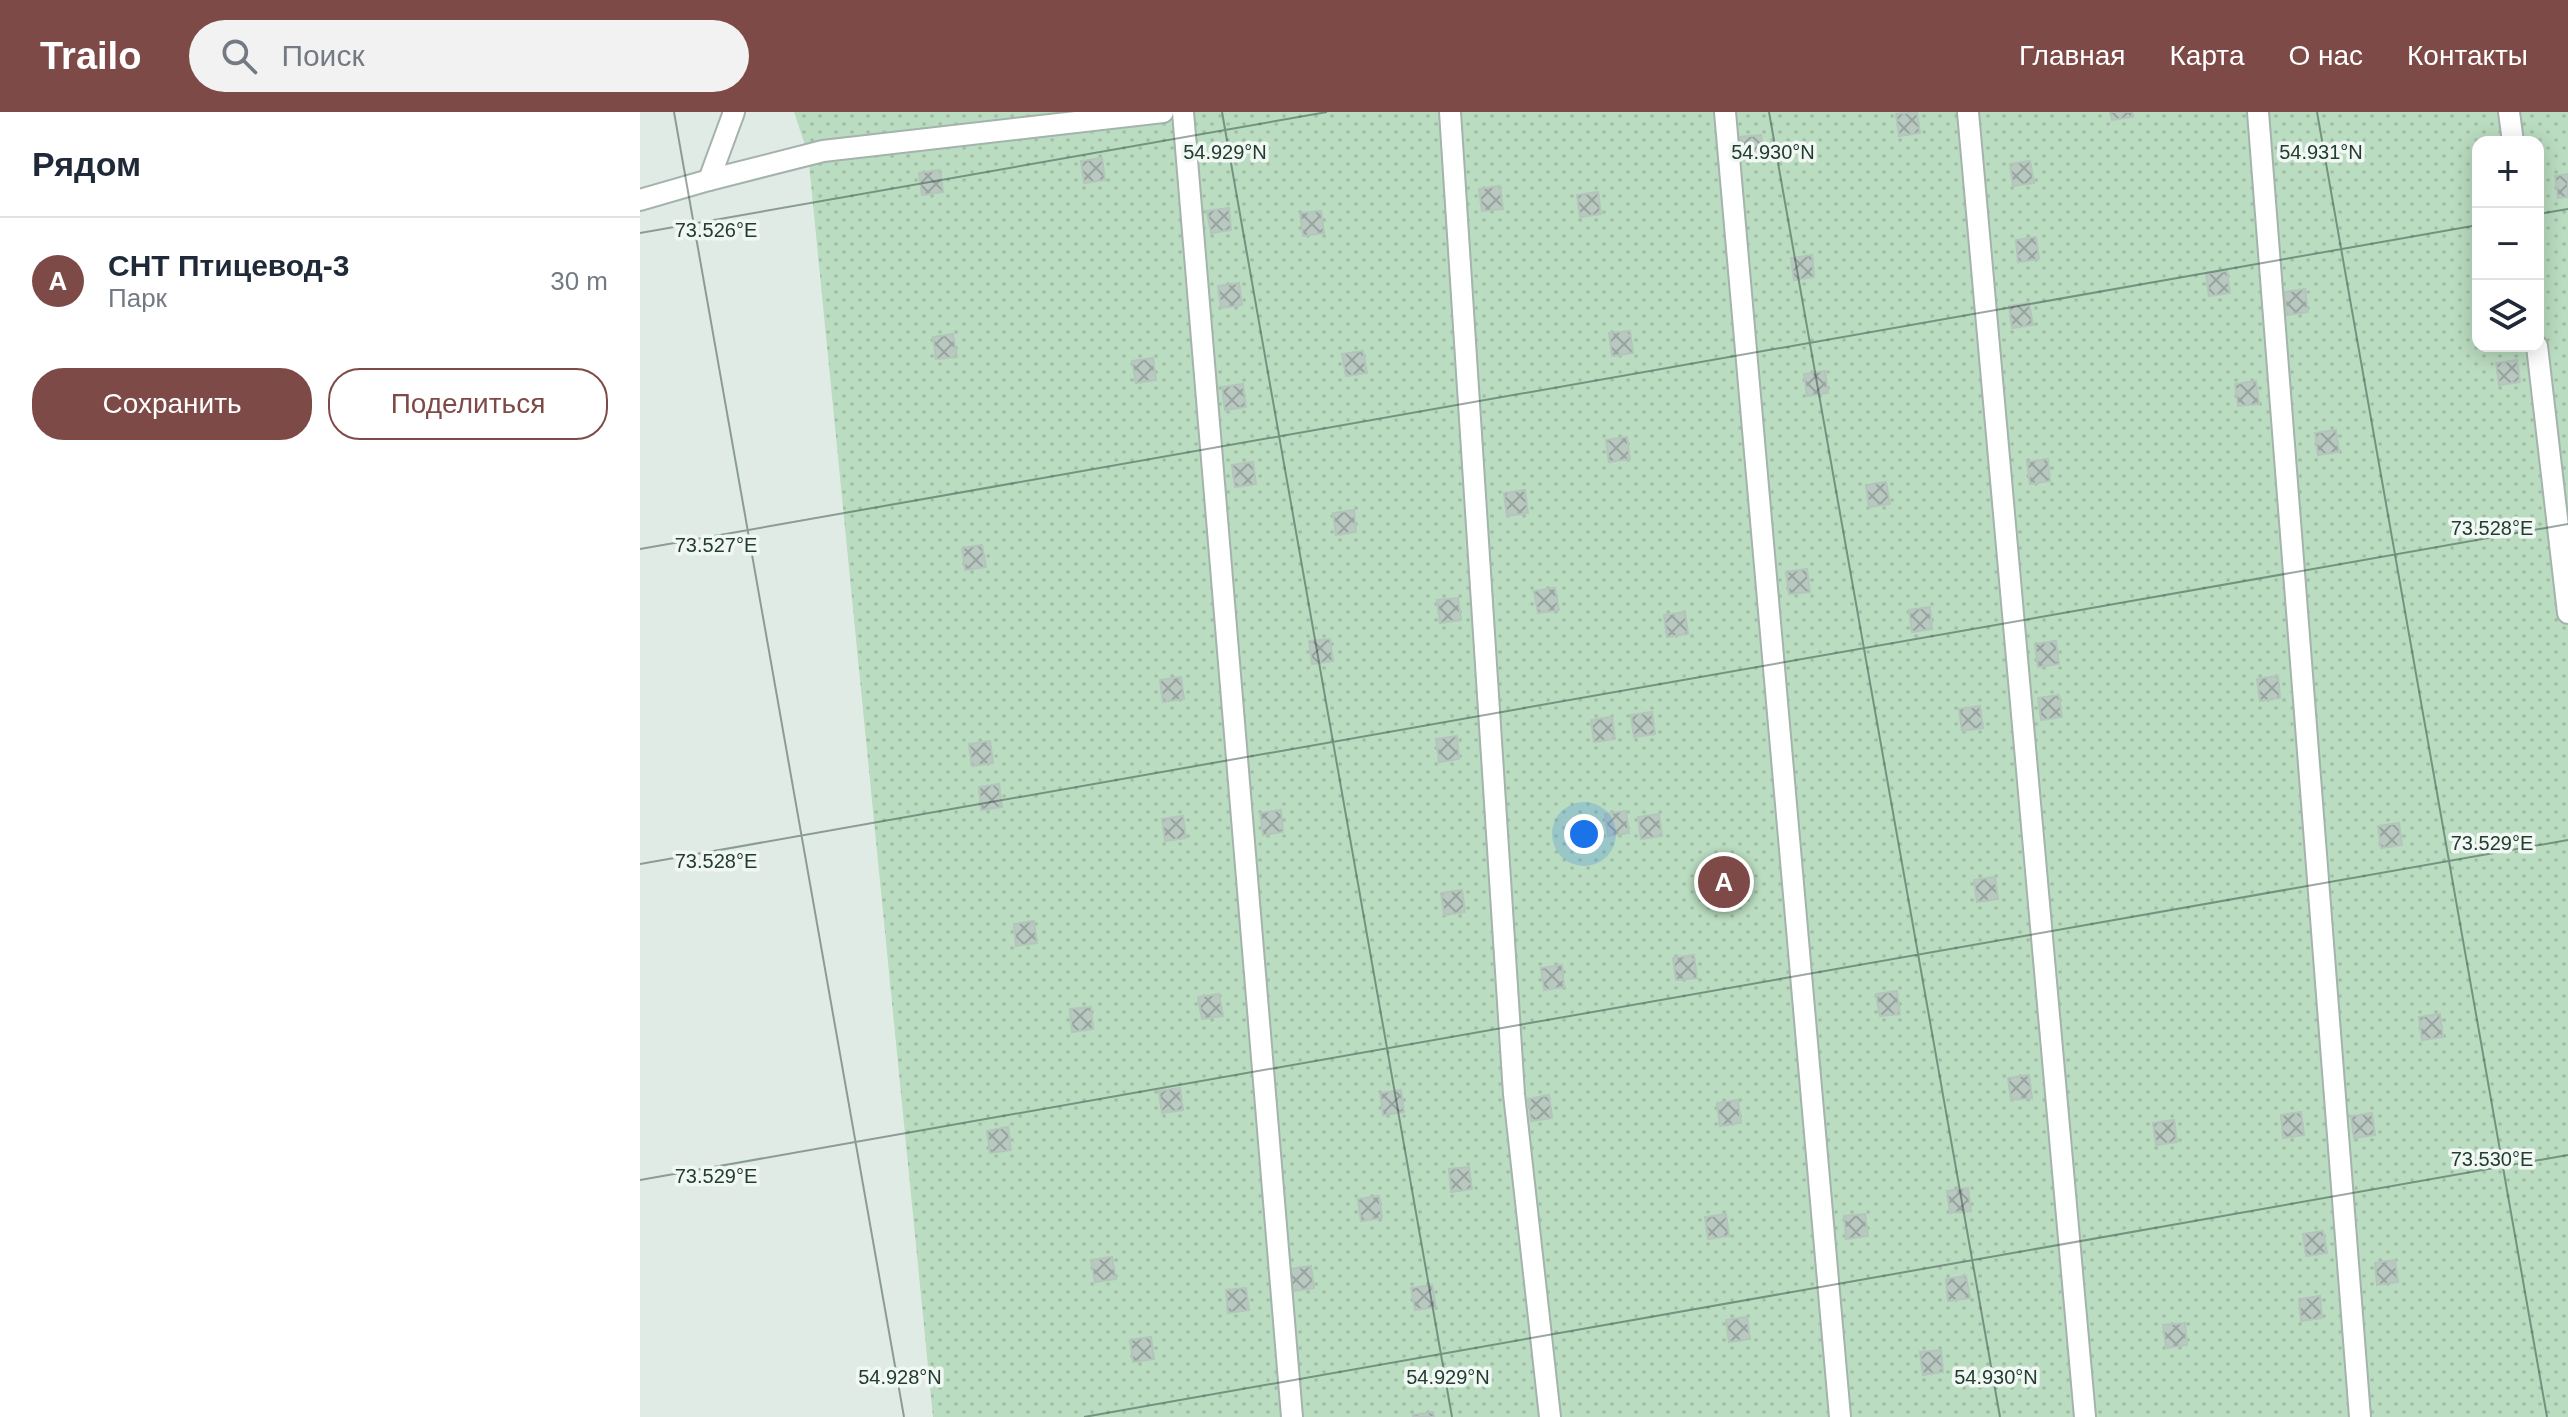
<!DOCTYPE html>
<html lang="ru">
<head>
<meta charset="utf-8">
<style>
	body { margin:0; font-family:Arial,sans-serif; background:#f2f2f3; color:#1f2937 }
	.controls { position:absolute; right:24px; top:24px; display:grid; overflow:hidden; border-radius:16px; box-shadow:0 4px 20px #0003 }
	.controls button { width:72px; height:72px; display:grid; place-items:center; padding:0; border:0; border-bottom:2px solid #e0e1e3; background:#fff; color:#1f2937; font:40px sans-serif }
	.you { position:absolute; left:944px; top:722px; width:28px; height:28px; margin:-20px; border:6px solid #fff; border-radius:50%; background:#1a73e8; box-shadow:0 0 0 12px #1a73e833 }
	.badge { display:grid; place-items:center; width:52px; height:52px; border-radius:50%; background:#7d4a47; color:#fff; font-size:26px; font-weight:700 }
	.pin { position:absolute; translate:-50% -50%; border:4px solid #fff; box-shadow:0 2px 8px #0006 }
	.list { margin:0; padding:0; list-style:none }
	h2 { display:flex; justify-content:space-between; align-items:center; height:104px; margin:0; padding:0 32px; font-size:34px }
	h2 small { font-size:26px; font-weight:400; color:#747a83 }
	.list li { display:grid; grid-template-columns:52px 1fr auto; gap:24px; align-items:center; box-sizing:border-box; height:128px; padding:0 32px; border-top:2px solid #e0e1e3 }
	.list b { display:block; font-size:30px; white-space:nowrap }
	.list p { margin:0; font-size:26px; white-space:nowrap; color:#747a83 }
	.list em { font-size:26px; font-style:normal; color:#747a83 }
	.actions { display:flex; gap:16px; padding:24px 32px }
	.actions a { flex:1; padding:18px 0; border:2px solid #7d4a47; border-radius:32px; text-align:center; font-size:28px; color:#7d4a47 }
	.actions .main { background:#7d4a47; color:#fff }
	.icon { flex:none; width:44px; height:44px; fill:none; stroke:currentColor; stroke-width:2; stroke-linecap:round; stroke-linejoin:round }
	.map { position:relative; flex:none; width:1928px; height:1305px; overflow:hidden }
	header { display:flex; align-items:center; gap:48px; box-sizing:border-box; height:112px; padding:0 40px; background:#7d4a47; color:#fff }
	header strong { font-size:38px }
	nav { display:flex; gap:44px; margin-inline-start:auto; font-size:28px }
	.search { width:560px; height:72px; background:#f2f2f3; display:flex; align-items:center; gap:20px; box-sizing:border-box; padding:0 28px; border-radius:44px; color:#747a83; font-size:30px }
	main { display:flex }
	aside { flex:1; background:#fff }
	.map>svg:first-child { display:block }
	.garden { fill:url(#garden-dots); fill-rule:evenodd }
	.building { fill:url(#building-cross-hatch); stroke:#b4c5bc; stroke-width:2 }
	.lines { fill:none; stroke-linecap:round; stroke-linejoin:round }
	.service-casing { stroke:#a4b3ac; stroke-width:24 }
	.service { stroke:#fff; stroke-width:20 }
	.ticks { fill:none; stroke:#223c32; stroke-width:2; stroke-opacity:0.45 }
	.ticks-label { font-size:20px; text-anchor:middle; fill:#223c32; stroke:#f1f8f4; stroke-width:7; stroke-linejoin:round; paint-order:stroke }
</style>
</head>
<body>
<header>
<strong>Trailo</strong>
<div class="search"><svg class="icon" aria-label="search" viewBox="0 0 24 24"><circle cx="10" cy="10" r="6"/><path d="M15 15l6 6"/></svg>Поиск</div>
<nav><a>Главная</a><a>Карта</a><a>О нас</a><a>Контакты</a></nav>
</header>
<main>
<aside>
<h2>Рядом<small></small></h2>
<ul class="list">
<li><span class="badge">A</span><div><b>СНТ Птицевод-3</b><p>Парк</p></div><em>30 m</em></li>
</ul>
<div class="actions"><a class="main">Сохранить</a><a>Поделиться</a></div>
</aside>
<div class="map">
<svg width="1928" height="1305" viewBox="0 0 1928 1305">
	<defs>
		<pattern id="garden-dots" width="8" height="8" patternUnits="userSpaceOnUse" patternTransform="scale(2)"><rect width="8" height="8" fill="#badcc0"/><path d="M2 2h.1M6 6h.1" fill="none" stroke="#a0bea5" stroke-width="1.8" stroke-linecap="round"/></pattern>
		<pattern id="building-cross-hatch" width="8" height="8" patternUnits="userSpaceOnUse" patternTransform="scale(2)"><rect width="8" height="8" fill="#b9c9c1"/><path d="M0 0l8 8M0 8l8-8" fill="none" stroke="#96a49d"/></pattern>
	</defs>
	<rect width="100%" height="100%" fill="#e1ebe6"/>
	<path class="garden" d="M154 0H1928V1305H293L168 42ZM1838 30H1898V234H1838Z"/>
	<g class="building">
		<path d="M1277 0 1280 21 1259 24 1256 2Z"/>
		<path d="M1470 0H1492V5L1472 8Z"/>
		<path d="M1121 23 1124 45 1103 47 1100 25Z"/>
		<path d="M462 46 465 68 444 71 441 49Z"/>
		<path d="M1390 49 1394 71 1373 74 1370 52Z"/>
		<path d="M300 58 303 80 282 83 279 61Z"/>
		<path d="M1928 62V85L1918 86 1915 64Z"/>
		<path d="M860 74 863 97 842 99 839 77Z"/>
		<path d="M958 80 961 102 940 105 937 83Z"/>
		<path d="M589 96 591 118 571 121 567 99Z"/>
		<path d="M681 99 684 121 663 124 660 101Z"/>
		<path d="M1396 125 1399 147 1378 150 1376 128Z"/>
		<path d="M1172 143 1174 165 1154 168 1151 146Z"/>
		<path d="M1587 159 1590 181 1569 184 1566 162Z"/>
		<path d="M599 171 602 193 581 196 578 174Z"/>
		<path d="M1665 177 1668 200 1647 203 1644 180Z"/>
		<path d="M1389 191 1393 213 1372 216 1369 194Z"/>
		<path d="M990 219 993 241 972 244 969 221Z"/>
		<path d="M313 222 317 245 296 247 293 225Z"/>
		<path d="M723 239 727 261 706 264 702 242Z"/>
		<path d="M513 246 516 268 496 271 492 249Z"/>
		<path d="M1877 248 1880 270 1859 273 1856 251Z"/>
		<path d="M1185 259 1188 281 1167 284 1164 262Z"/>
		<path d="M1616 269 1619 292 1598 294 1595 272Z"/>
		<path d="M603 272 606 295 585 298 582 275Z"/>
		<path d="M1696 318 1699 340 1678 343 1675 321Z"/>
		<path d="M987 325 990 347 969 350 966 328Z"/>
		<path d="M1408 347 1410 369 1390 372 1387 350Z"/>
		<path d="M613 350 616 372 595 375 592 353Z"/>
		<path d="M1246 370 1250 392 1229 395 1226 373Z"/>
		<path d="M885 378 888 401 867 404 864 381Z"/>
		<path d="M714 398 716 420 696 423 693 401Z"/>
		<path d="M342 433 346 455 325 458 322 436Z"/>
		<path d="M1167 457 1170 480 1149 482 1146 460Z"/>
		<path d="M915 476 919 498 898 501 894 479Z"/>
		<path d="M818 486 821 508 800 511 797 488Z"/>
		<path d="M1290 495 1292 517 1272 520 1269 498Z"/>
		<path d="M1045 500 1048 522 1027 525 1024 503Z"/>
		<path d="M690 527 693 549 672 552 669 529Z"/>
		<path d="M1416 529 1419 552 1398 555 1395 532Z"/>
		<path d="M1638 564 1640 586 1620 589 1617 567Z"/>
		<path d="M541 565 544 587 523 590 520 568Z"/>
		<path d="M1419 583 1422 605 1401 608 1398 586Z"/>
		<path d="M1340 594 1343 616 1322 619 1319 597Z"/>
		<path d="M1012 600 1015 622 994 625 991 603Z"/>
		<path d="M972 605 975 627 954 630 951 608Z"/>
		<path d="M817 624 819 647 799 650 796 627Z"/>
		<path d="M350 629 353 651 332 654 329 632Z"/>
		<path d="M359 672 362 695 341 698 339 675Z"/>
		<path d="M641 698 643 720 623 723 620 701Z"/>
		<path d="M986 699 989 721 968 724 965 702Z"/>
		<path d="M1019 702 1022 724 1001 727 998 705Z"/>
		<path d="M543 704 546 726 525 729 522 707Z"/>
		<path d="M1759 711 1762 733 1741 736 1738 714Z"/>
		<path d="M1355 765 1358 787 1337 790 1334 768Z"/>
		<path d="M822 778 825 800 804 803 801 781Z"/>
		<path d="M394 809 397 831 376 834 374 812Z"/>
		<path d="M1054 843 1057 866 1036 868 1033 846Z"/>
		<path d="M922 853 924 875 904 878 901 856Z"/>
		<path d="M1257 879 1260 902 1240 904 1236 882Z"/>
		<path d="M579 882 583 904 562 907 558 885Z"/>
		<path d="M451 895 453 917 432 920 430 897Z"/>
		<path d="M1800 902 1803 925 1782 928 1779 905Z"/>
		<path d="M1389 963 1392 986 1371 988 1368 966Z"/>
		<path d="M540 976 543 998 522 1001 519 979Z"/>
		<path d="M761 978 764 1000 743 1003 740 981Z"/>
		<path d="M909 983 912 1006 891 1009 888 987Z"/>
		<path d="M1098 988 1101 1011 1080 1014 1077 991Z"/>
		<path d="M1661 1000 1664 1023 1643 1026 1641 1003Z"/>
		<path d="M1732 1001 1735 1023 1714 1026 1711 1004Z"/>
		<path d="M1534 1008 1537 1030 1516 1033 1513 1011Z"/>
		<path d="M368 1015 371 1038 350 1041 347 1019Z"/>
		<path d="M829 1055 832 1077 811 1080 809 1057Z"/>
		<path d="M1328 1076 1331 1099 1310 1101 1307 1079Z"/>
		<path d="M739 1084 742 1106 721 1109 718 1087Z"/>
		<path d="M1086 1102 1089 1124 1068 1127 1065 1105Z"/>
		<path d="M1225 1102 1228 1124 1206 1127 1204 1104Z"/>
		<path d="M1683 1119 1687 1141 1666 1144 1663 1122Z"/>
		<path d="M472 1145 476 1167 455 1170 451 1148Z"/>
		<path d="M1755 1148 1758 1170 1737 1173 1735 1151Z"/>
		<path d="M671 1154 674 1176 653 1179 650 1157Z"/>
		<path d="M1326 1164 1330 1186 1308 1189 1306 1167Z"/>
		<path d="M792 1173 796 1195 775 1198 771 1176Z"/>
		<path d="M606 1176 609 1198 588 1201 586 1178Z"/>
		<path d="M1680 1184 1682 1206 1661 1209 1659 1187Z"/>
		<path d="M1107 1205 1110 1227 1089 1230 1086 1208Z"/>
		<path d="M1545 1211 1547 1233 1526 1236 1523 1213Z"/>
		<path d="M511 1225 514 1247 493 1250 490 1228Z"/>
		<path d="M1301 1238 1303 1260 1283 1263 1280 1240Z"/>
		<path d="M793 1300 794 1305H773V1303Z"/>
	</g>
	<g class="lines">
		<g class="service-casing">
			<g id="service">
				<path d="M543 0 652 1305"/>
				<path d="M810 0 874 982 910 1305"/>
				<path d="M1085 0 1200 1305"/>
				<path d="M1328 0 1445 1305"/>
				<path d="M1618 0 1720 1305"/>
				<path d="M1869 0 1873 30"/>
				<path d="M69 68 94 0"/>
				<path d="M0 88 69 68 183 39 523 0"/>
				<path d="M1897 234 1928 501"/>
			</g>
		</g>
		<use href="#service" class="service"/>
	</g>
	<path class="ticks" d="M34 0 264 1305M582 0 812 1305M1129 0 1360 1305M1677 0 1907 1305M1898 102 1928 97M0 121 687 0M0 437 1838 113M0 752 1928 412M0 1068 1928 728M444 1305 1928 1043"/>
	<g class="ticks-label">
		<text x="585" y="47">54.929°N</text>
		<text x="1133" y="47">54.930°N</text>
		<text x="1681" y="47">54.931°N</text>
		<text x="76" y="125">73.526°E</text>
		<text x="1852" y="423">73.528°E</text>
		<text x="76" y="440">73.527°E</text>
		<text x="1852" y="738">73.529°E</text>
		<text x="76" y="756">73.528°E</text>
		<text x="1852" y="1054">73.530°E</text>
		<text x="76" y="1071">73.529°E</text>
		<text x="260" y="1272">54.928°N</text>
		<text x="808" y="1272">54.929°N</text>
		<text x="1356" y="1272">54.930°N</text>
	</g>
</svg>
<div class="controls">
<button>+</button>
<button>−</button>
<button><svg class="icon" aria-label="layers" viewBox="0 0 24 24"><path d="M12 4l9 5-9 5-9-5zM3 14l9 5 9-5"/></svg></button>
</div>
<div class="you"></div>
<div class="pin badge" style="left:1084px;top:770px">A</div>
</div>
</main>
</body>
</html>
